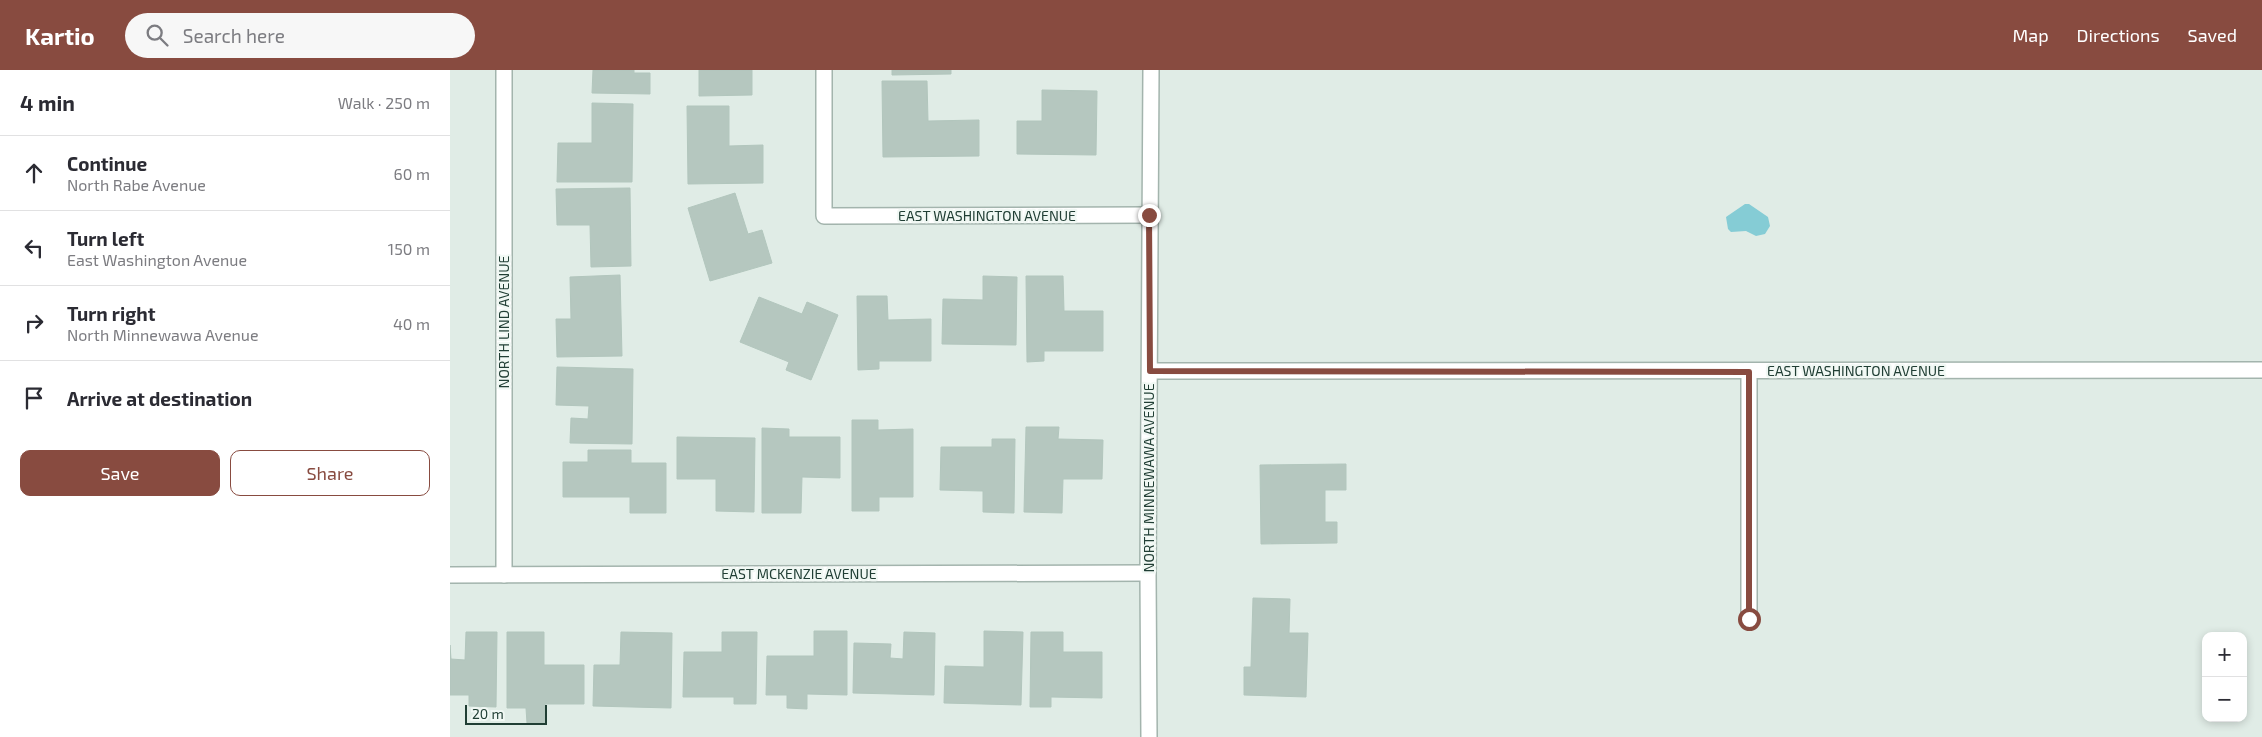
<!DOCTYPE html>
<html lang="en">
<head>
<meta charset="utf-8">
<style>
	body { margin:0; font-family:"Exo 2",sans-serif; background:#f7f7f7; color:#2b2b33 }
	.controls { position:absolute; right:15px; bottom:15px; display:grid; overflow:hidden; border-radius:10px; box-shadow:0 2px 8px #0003 }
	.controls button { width:45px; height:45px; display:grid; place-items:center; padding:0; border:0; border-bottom:1px solid #e1e1e2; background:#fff; color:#2b2b33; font:25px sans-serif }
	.scale { position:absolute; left:15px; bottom:12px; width:82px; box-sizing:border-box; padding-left:5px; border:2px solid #203e34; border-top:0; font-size:14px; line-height:18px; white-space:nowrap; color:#203e34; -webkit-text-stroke:4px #f1f8f4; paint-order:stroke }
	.stop { position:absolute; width:15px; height:15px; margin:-11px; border:4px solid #884b40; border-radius:50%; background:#fff }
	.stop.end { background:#884b40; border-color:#fff; box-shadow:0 1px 5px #0008 }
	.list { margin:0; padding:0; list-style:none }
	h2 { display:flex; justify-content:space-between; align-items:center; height:65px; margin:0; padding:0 20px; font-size:21px }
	h2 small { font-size:16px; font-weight:400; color:#7c7c81 }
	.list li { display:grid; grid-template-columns:32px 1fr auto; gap:15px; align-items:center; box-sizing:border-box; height:75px; padding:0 20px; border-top:1px solid #e1e1e2 }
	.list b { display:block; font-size:19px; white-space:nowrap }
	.list p { margin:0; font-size:16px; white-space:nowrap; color:#7c7c81 }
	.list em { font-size:16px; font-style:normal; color:#7c7c81 }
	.actions { display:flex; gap:10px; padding:15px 20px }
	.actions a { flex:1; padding:11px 0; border:1px solid #884b40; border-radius:10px; text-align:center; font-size:18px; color:#884b40 }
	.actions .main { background:#884b40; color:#fff }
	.icon { flex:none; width:28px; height:28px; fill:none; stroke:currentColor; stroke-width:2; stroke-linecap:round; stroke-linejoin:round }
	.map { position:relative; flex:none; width:1812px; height:667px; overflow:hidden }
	header { display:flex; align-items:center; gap:30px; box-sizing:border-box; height:70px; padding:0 25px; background:#884b40; color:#fff }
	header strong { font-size:24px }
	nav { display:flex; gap:28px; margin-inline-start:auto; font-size:18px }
	.search { width:350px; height:45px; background:#f7f7f7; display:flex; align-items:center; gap:12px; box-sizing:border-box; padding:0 18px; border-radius:28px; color:#7c7c81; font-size:19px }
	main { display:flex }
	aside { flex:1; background:#fff }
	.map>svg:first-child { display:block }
	.water { fill:#85ccd5 }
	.building { fill:#b5c7bf; stroke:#b2c6bd }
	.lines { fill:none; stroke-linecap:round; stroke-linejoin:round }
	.minor-casing { stroke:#a3b4ad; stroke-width:18 }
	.minor { stroke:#fff; stroke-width:15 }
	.route { stroke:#884b40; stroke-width:6 }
	.labels { text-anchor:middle; stroke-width:4.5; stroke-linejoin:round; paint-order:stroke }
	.street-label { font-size:14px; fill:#203e34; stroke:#f1f8f4 }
</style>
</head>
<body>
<header>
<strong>Kartio</strong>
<div class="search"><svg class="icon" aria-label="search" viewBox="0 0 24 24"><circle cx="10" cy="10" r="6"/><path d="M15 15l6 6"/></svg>Search here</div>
<nav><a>Map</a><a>Directions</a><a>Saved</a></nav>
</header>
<main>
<aside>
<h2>4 min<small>Walk · 250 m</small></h2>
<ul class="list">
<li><svg class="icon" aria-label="ahead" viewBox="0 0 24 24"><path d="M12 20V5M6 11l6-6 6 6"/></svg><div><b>Continue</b><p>North Rabe Avenue</p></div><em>60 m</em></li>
<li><svg class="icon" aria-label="left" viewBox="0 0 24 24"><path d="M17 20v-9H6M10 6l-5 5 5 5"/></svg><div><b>Turn left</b><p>East Washington Avenue</p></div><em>150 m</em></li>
<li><svg class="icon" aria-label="right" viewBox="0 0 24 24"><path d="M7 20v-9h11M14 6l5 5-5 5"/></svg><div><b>Turn right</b><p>North Minnewawa Avenue</p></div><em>40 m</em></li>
<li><svg class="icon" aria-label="arrive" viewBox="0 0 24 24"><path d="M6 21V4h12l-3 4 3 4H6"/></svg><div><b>Arrive at destination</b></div></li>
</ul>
<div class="actions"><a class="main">Save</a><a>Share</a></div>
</aside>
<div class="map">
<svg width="1812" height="667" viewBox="0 0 1812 667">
	<rect width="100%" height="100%" fill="#e0ece6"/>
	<path class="water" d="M1295 134H1299L1318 147 1320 156 1315 164 1306 166 1296 161 1281 162 1278 159 1276 147Z"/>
	<g class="building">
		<path d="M143 0H184V3H200V24L142 23Z"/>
		<path d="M249 0H302V25L249 26Z"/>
		<path d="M442 0H501V4L442 5Z"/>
		<path d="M432 11H477L478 51 529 50V86L433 87Z"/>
		<path d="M592 20 647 21 646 85 567 84V51H592Z"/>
		<path d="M142 33 183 34 182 112H107L108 73H142Z"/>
		<path d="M237 36H279V76L313 75V113L238 114Z"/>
		<path d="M180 118 181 196 141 197 140 155H107L106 119Z"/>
		<path d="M285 123 298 164 312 160 322 193 260 211 238 138Z"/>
		<path d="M170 205 172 286 107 287 106 249H121L120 207Z"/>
		<path d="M533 206 567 207 566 275 492 274 493 229 533 230Z"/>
		<path d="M576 206H613L614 241H653V281H594V291L577 292Z"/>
		<path d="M407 226H437L438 250 481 249V291H429V299L408 300Z"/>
		<path d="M309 227 352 244 357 232 388 245 361 310 336 300 339 292 290 272Z"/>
		<path d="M107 297 183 299 182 374 120 373 121 348 138 349 139 336 106 335Z"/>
		<path d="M402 350H428V360L463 359V427H429V441H402Z"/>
		<path d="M576 357H609L608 369 653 370 652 409H613L612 443 574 442Z"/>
		<path d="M312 358 339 359V367H390V408L352 407 351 443H312Z"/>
		<path d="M227 367 305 368 304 442 266 441V409H227Z"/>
		<path d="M542 369H565L564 443 533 442V421L490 420 491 377H542Z"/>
		<path d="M138 380H181V393H216V443H180V427H113V392H138Z"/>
		<path d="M896 394V420H875V452H887V473L811 474 810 395Z"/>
		<path d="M803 528 840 529 839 563H858L856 627 794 625V597H801Z"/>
		<path d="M364 561H397V625L357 624V639L337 638V625H316L317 586H364Z"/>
		<path d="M534 561 573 562 571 635 494 633 495 596 534 597Z"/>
		<path d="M16 562H47L46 637 19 636V625H0V575L1 589 15 590Z"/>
		<path d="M57 562H94V595H134V634H95V653H77L76 638H57Z"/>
		<path d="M171 562 222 563 221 638 143 636 144 595H170Z"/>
		<path d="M272 562H307L306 634H284V627H233L234 582H272Z"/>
		<path d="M454 562 485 563 484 625 403 623 404 573 441 574 440 588 453 589Z"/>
		<path d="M581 562H613V582H652V628L601 627V637H580Z"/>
	</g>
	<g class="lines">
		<g class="minor-casing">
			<g id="minor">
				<path d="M54 0V505"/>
				<path d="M374 0V146L699 145"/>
				<path d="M700 301 1812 300"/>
				<path d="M1299 301V549"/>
				<path d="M0 505 698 503"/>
				<path d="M699 667 698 503 701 0"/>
			</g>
		</g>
		<use href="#minor" class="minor"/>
	</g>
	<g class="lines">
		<path class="route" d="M699 145 700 301 1299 302V549"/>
	</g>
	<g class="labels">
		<g class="street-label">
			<text x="537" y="151">EAST WASHINGTON AVENUE</text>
			<text transform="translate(54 252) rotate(-90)" y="5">NORTH LIND AVENUE</text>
			<text x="1406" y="306">EAST WASHINGTON AVENUE</text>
			<text transform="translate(699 408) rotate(-90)" y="5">NORTH MINNEWAWA AVENUE</text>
			<text x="349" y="509">EAST MCKENZIE AVENUE</text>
		</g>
	</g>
</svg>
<div class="controls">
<button>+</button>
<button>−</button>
</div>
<div class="scale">20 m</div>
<div class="stop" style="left:1299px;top:549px"></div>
<div class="stop end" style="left:699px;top:145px"></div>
</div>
</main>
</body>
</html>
